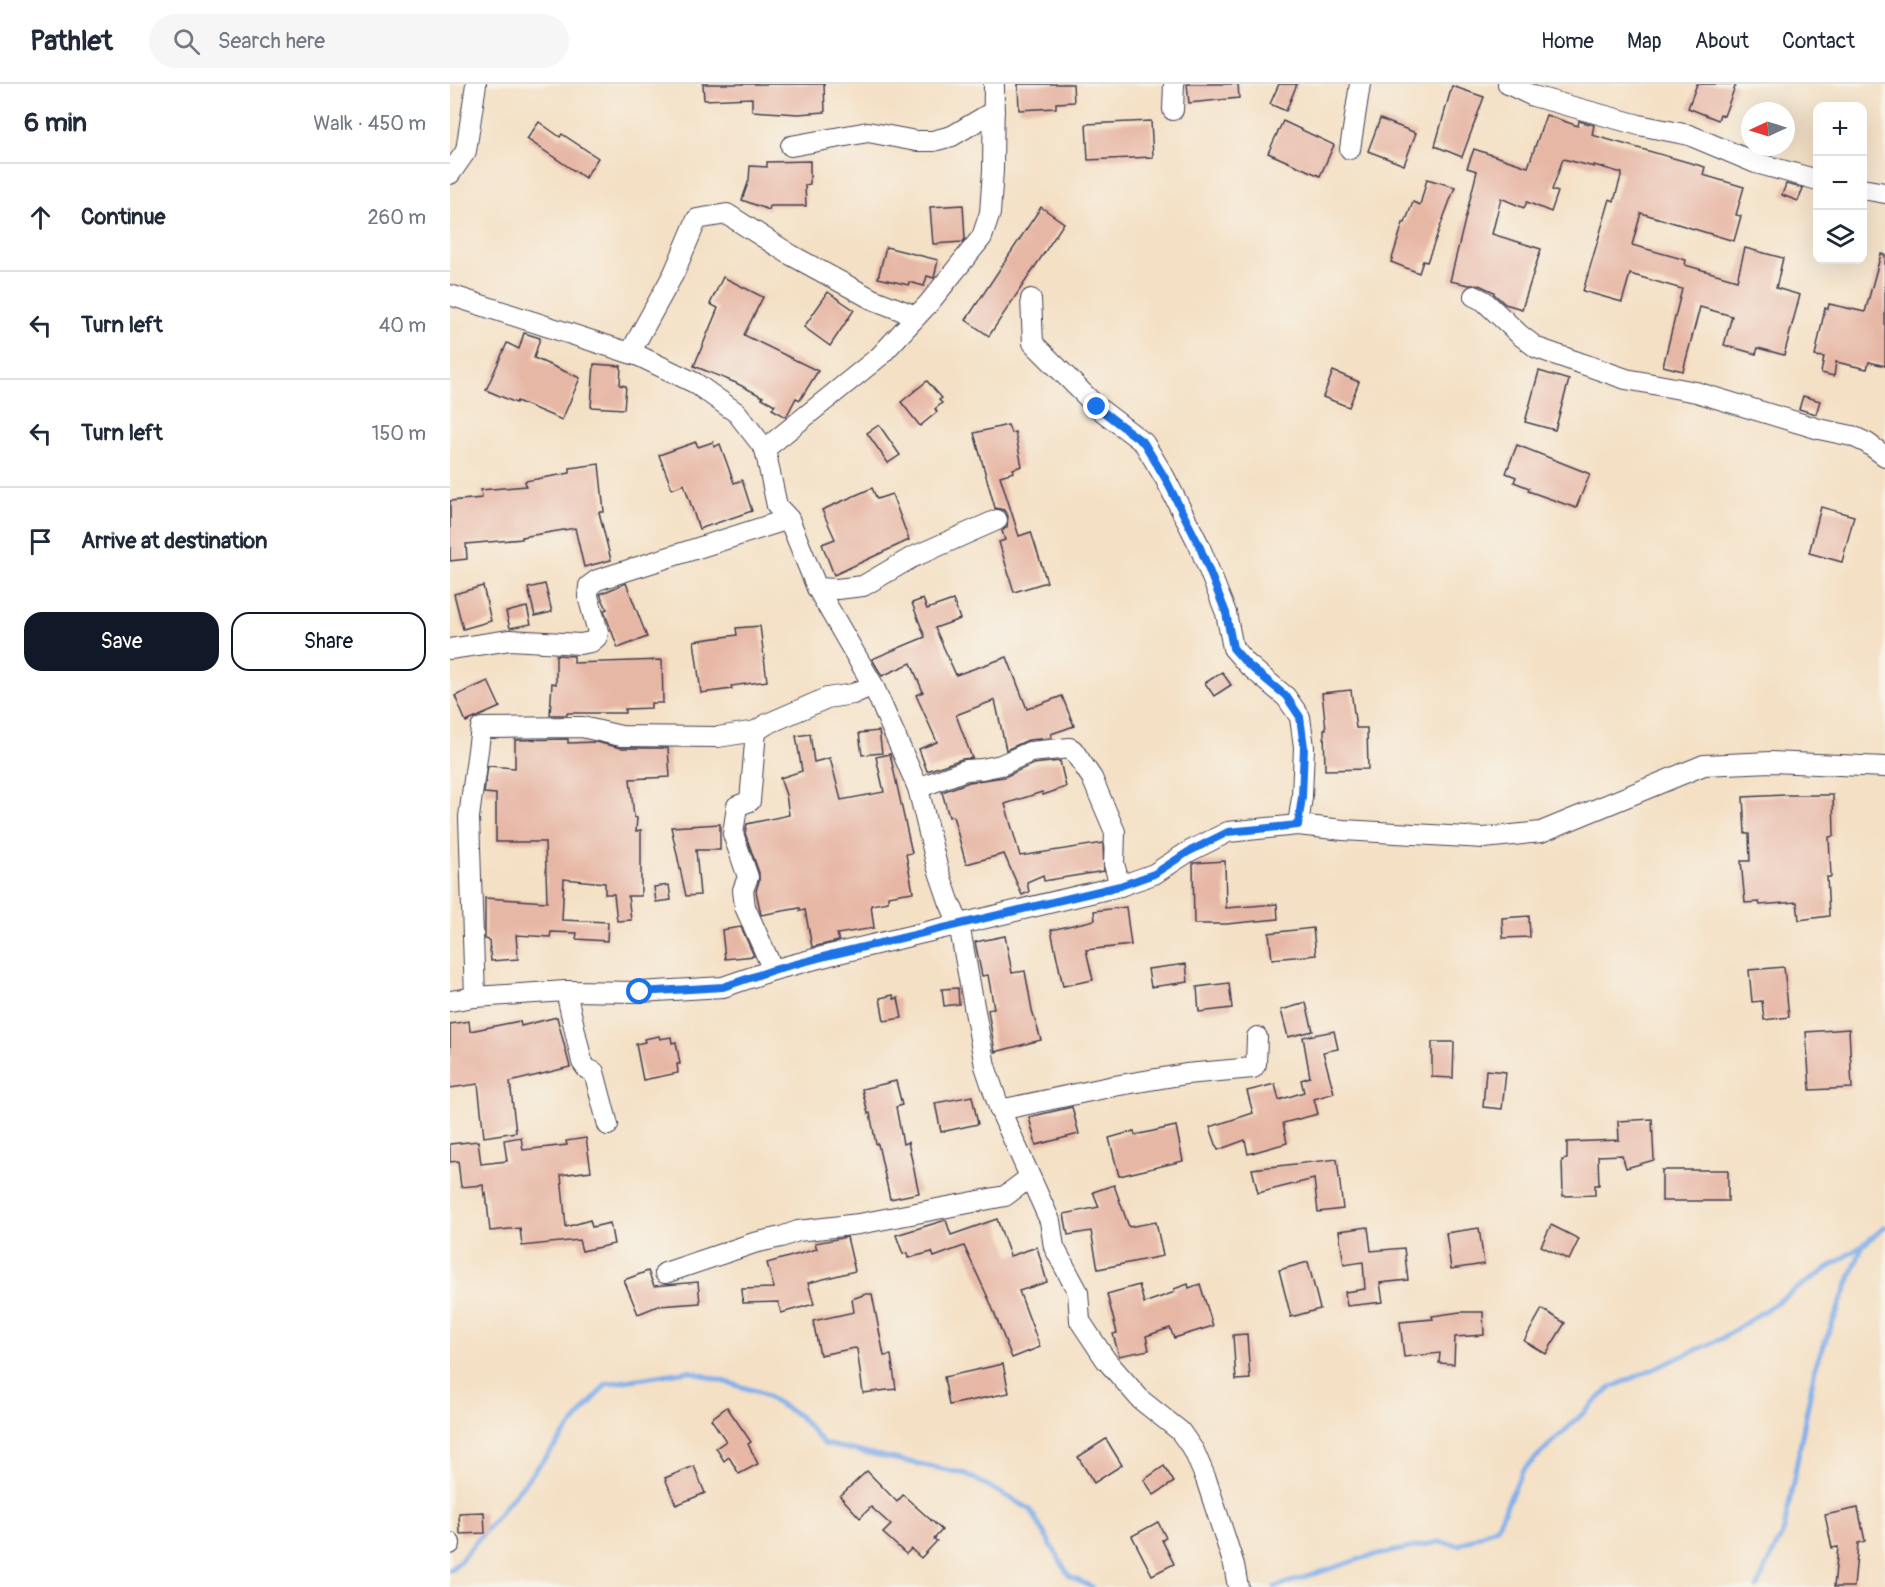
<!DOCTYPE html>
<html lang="en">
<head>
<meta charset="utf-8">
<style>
	body { margin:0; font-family:Pangolin,sans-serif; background:#f6f6f7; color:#1f2937 }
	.controls { position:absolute; right:18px; top:18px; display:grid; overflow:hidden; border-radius:12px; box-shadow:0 6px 24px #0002 }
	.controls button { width:54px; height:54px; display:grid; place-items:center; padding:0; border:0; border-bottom:2px solid #e0e1e3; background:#fff; color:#1f2937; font:30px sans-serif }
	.compass { position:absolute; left:1291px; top:18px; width:54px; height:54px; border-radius:50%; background:#fff; box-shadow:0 6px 24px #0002; rotate:266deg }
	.stop { position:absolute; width:18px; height:18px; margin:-14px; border:4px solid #1a73e8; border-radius:50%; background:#fff }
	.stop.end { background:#1a73e8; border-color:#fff; box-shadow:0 2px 6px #0008 }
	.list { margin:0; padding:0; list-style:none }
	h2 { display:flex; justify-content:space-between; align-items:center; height:78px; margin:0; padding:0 24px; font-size:26px }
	h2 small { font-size:20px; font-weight:400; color:#747a83 }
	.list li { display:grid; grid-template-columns:39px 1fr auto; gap:18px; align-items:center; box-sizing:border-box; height:108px; padding:0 24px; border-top:2px solid #e0e1e3 }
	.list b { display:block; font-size:22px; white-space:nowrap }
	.list em { font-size:20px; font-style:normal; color:#747a83 }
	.actions { display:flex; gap:12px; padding:18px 24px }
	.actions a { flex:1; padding:14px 0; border:2px solid #111827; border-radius:18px; text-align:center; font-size:21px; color:#111827 }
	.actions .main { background:#111827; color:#fff }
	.icon { flex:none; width:33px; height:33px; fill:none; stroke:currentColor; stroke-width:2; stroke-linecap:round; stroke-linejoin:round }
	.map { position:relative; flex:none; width:1435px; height:1503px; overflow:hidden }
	header { display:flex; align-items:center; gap:36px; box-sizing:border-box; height:84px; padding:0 30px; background:#fff; border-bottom:2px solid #e0e1e3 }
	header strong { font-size:28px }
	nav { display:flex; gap:33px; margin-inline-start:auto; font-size:21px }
	.search { width:420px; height:54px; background:#f6f6f7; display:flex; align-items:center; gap:15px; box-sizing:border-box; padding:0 21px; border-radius:33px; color:#747a83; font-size:22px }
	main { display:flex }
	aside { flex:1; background:#fff }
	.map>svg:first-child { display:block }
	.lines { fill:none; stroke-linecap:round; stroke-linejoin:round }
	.stream { stroke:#80aeea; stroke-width:5 }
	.building { fill:#e7b7a6 }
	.minor-casing { stroke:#423e50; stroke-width:22 }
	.minor { stroke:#fff; stroke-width:20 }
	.route { stroke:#1a73e8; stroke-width:8 }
</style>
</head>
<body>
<header>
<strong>Pathlet</strong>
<div class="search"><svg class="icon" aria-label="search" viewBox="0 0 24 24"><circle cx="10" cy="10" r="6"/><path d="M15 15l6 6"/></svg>Search here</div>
<nav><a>Home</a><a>Map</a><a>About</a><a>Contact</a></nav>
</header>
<main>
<aside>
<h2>6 min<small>Walk · 450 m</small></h2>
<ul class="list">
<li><svg class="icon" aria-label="ahead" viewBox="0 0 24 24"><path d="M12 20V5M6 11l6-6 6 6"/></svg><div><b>Continue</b></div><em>260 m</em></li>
<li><svg class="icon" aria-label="left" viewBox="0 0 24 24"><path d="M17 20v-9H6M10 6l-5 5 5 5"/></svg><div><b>Turn left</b></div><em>40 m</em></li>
<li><svg class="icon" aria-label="left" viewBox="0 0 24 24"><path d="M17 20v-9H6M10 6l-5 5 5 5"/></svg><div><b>Turn left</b></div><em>150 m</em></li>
<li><svg class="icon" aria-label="arrive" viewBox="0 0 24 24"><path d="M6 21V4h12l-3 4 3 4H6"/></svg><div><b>Arrive at destination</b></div></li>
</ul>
<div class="actions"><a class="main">Save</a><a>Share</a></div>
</aside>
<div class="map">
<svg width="1435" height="1503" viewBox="0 0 1435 1503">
	<rect width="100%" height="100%" fill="#f7f3e8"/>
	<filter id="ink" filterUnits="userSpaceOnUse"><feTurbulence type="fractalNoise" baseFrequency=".0167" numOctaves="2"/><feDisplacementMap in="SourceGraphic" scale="12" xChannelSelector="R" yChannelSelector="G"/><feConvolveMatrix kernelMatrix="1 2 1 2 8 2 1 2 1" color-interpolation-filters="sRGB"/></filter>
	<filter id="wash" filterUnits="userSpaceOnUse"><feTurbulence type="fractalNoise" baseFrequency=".008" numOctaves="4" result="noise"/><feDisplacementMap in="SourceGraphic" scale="24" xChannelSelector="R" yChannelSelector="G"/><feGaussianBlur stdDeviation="1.35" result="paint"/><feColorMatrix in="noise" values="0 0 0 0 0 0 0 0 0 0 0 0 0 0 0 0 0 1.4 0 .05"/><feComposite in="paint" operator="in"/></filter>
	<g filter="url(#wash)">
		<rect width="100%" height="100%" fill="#f4e0c5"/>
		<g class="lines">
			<g class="stream">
				<path d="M0 1486 10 1477 156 1300 239 1287 309 1308 349 1332 374 1360 516 1390 580 1425 619 1492 642 1503"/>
				<path d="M825 1503 916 1473 989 1458 1009 1461 1047 1443 1072 1387 1160 1304 1273 1254 1413 1161"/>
				<path d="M1307 1503 1334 1446 1365 1284 1413 1161 1435 1143"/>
			</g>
		</g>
		<g id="blocks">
			<g class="building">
				<path d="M253 0H374L375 28 348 30 302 27V14L254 16Z"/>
				<path d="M568 0H623L624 18 606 19V24L569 26Z"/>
				<path d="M737 0H788L789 14 739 19Z"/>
				<path d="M829 0H847L836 27 820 20Z"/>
				<path d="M1247 0H1286L1274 32 1270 30 1268 36 1238 24Z"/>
				<path d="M1002 2 1034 13 1012 73 985 62Z"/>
				<path d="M1096 31 1128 42 1129 37 1144 41 1142 51 1255 83 1253 91 1294 103 1286 131 1291 132 1284 157 1191 129 1182 161 1236 176 1235 181 1287 196 1295 164 1333 174 1326 204 1350 211 1334 271 1308 264 1306 270 1274 261 1282 232 1250 223 1233 287 1213 282 1232 205 1180 190 1172 218 1133 207 1160 115 1164 117 1172 89 1144 81V83L1113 75 1102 106 1108 108 1101 128 1077 118 1074 124 1051 114 1042 150 1091 165 1072 225 1055 220 1044 210V208L1029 201H1019L1000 197 1027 87 1017 84 1024 65 1078 83Z"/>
				<path d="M930 35 966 49 954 81 918 67Z"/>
				<path d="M701 37 703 73 638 76 636 40Z"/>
				<path d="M833 37 884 61 870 92 818 69Z"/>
				<path d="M89 38 110 53 112 50 148 74 135 94 77 55Z"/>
				<path d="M360 77V100L355 101 356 122H320L319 126 292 116 299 96 300 82 317 83V78Z"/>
				<path d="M977 95 1005 103 977 178 973 177 969 189 941 178 953 139H955L963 118 970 121Z"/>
				<path d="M1336 100 1353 104 1348 117 1332 111Z"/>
				<path d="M513 121 515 155 513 158 483 160 480 123Z"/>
				<path d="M591 123 614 139 539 252 516 236Z"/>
				<path d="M436 163 488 176 484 194 477 192 474 202 459 198V201L428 194Z"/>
				<path d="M1431 170 1435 171V282L1419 278 1417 285 1386 278 1384 292 1371 289 1374 273 1365 272 1375 224 1378 225 1379 220 1415 228Z"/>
				<path d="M273 193 313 213 294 251 368 287 350 316 346 314 336 333 322 325 325 321 312 314 313 313 286 299 244 282 268 224 260 220Z"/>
				<path d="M378 208 404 226 380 262 354 243Z"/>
				<path d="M74 249 90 254 84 274 130 294 112 336 67 317 66 319 36 306 57 259 69 265Z"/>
				<path d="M144 280 171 282 170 301 176 302 174 325 141 323Z"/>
				<path d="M883 287 909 298 899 323 873 313Z"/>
				<path d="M1089 287 1119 296 1105 346 1075 338Z"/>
				<path d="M477 297 492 314 489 316 492 319 485 325 487 328 470 342 451 318Z"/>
				<path d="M1353 312 1370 317 1366 330 1349 325Z"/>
				<path d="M429 341 450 371 438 379 417 349Z"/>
				<path d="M558 341 561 349 565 348 572 382 563 385 564 388 550 392 569 452 581 448 597 498 564 508 549 458 555 456 552 447 557 443 558 432 554 426 545 424 524 349Z"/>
				<path d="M246 358 248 363 263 358 264 363 270 360 284 399 292 396 302 427 249 445 234 400 222 405 209 371Z"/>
				<path d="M1067 361 1140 390 1126 424 1078 407 1079 404 1064 398 1066 393 1056 389Z"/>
				<path d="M149 380 154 428H149L161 476 134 483 125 444 72 453V455L16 460 17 475 0 477V417L32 414 31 406 76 402 75 397 120 389V384Z"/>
				<path d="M422 404 427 415 442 410 459 456 384 491 372 460 385 455 372 426Z"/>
				<path d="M1371 423 1404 432 1392 478 1359 469Z"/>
				<path d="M176 499 197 553 168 564 157 535 154 526 157 525 150 510Z"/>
				<path d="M95 500 102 528 85 532 78 504Z"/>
				<path d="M33 502 41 537 13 545 4 510Z"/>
				<path d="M473 515 477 525 503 516 510 535 485 544 506 591 557 573 577 625 612 612 624 642 601 650 602 654 578 656 556 666 545 616 506 631 522 674 512 675 477 687 469 665 487 658 466 611 473 608 461 579 432 592 422 575 475 553 462 519Z"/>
				<path d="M77 523 81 540 60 544 56 528Z"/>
				<path d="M310 542 317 597 281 602 282 605 251 609 244 557 287 551 286 544Z"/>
				<path d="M106 571 124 572V579L212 576 213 619H201V624L175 625V629H117V631H100L102 599 106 600Z"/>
				<path d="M772 588 781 601 764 612 755 599Z"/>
				<path d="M38 597 50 623 16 638 5 612Z"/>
				<path d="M901 606 906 644H917L918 685 875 686 874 645H876L872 609Z"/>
				<path d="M429 647 432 669 412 671 409 649Z"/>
				<path d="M360 650 364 678 380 674 391 716 434 708 426 673 440 670 462 769 456 770 463 808 438 812V818L421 821 424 844 387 850 389 857 362 863 355 826 350 827V824L311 831 306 807 309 797V789L295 749 297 740 339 731 336 711 330 694 352 687 346 652Z"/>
				<path d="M118 655V659L146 658 171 664H218L220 693 180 695 184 733 187 734 186 747 191 746V812H178L181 836 167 837 164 810H155V799L114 795 112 836 158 838 157 857 126 855 127 849 101 848 100 853 66 851 68 875 41 877 39 856 35 855V814L97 818 95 758H46V710L34 709 38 682 65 684V656Z"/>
				<path d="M610 677 616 703 593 711 592 708 555 720 570 772 653 759 654 787 594 797 593 791 577 798 579 808 572 811 554 770 516 780 503 732 499 733 492 708 519 698 554 693 583 680Z"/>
				<path d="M1334 711H1383L1384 752 1379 753 1381 793H1377L1379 832 1349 836 1347 818 1310 821 1309 818 1295 819 1291 777H1300L1299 750H1295L1293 713Z"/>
				<path d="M270 740V766H246L250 811 236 812 221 743Z"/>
				<path d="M775 777 776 824 827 820 828 835 776 840H744L743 779Z"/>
				<path d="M219 801 221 816 206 818 204 803Z"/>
				<path d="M676 823 681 861 636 866 643 896 613 902 601 846 645 836 644 827Z"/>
				<path d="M1079 832 1080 853 1053 854 1052 834Z"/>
				<path d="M291 843 304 872 275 875 272 846Z"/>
				<path d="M863 844 866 871 822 875 819 849Z"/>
				<path d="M555 852 562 889 575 887 582 926 591 956 545 968 538 926 544 924 538 891 532 892 525 858Z"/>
				<path d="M736 880 738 898 701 903 698 885Z"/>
				<path d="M1334 883 1339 933 1314 936 1312 917 1302 918 1299 886Z"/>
				<path d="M779 899 782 924 749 928 747 903Z"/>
				<path d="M508 904 509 920 494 922 492 905Z"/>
				<path d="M443 911 444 915 448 914 452 934 434 937 430 914Z"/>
				<path d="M856 919 863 947 838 953 831 926Z"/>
				<path d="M107 933 120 983 60 998 66 1048 34 1053 28 1000 0 1004V940L19 937 20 947 70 937 71 942Z"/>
				<path d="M1399 945 1402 1004 1360 1006 1356 948Z"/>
				<path d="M884 947 888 965 873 968 884 1009 864 1015 868 1030 833 1039 837 1059 798 1070 795 1056 768 1066 760 1043 803 1029 797 1007 825 1000 829 1016 854 1008 851 996 860 993 853 953Z"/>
				<path d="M209 952 210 955 221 953 222 959 226 958 230 980H227L228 989 193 996 186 960 195 958 194 955Z"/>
				<path d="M982 958H1004L1003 994 982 993Z"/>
				<path d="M1036 986 1056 988 1052 1025 1033 1023Z"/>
				<path d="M446 997 452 1021 446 1023 453 1060 458 1058 469 1109 440 1115 428 1060H426L420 1029 418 1030 412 1005Z"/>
				<path d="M522 1012 528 1040 491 1048 485 1019Z"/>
				<path d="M622 1023 629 1050 586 1061 579 1033Z"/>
				<path d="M1202 1035 1204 1076 1176 1084 1172 1071 1148 1072 1149 1101H1145V1111L1113 1112 1112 1076 1117 1075V1058L1169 1056 1168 1037Z"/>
				<path d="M726 1042 733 1077 669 1092 659 1054 684 1047 685 1051Z"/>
				<path d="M71 1053 73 1066 117 1061 116 1057 136 1054 141 1087 111 1091 116 1143 140 1136 142 1143 160 1139 164 1160 132 1167 129 1156 72 1162 70 1144 40 1147 36 1109 34 1112 33 1101 11 1103 8 1077 0 1078V1060L28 1057 31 1080 57 1077 54 1056Z"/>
				<path d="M887 1075 893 1125 868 1128 864 1095 808 1109 802 1085Z"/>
				<rect x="1212" y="1086" width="66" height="31"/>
				<path d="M664 1101 679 1143 706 1138 713 1172 648 1185 641 1147 618 1151 614 1130 649 1123 643 1108Z"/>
				<path d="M547 1135 560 1172 587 1163 597 1198 569 1207 590 1263 562 1274 540 1218 514 1162 484 1173 482 1168 458 1174 457 1169 453 1170 446 1151 496 1136 501 1151Z"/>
				<path d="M1101 1141 1129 1155 1119 1176 1091 1162Z"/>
				<path d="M918 1143 921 1167 954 1164 958 1196 930 1199 933 1218 897 1222 895 1208 915 1205 913 1178 894 1181 889 1147Z"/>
				<path d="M1029 1144 1034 1180 1001 1185 996 1149Z"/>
				<path d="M397 1153 405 1187 358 1199 364 1220 331 1229 328 1218 293 1219 292 1205 324 1204 317 1179 367 1165 365 1159Z"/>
				<path d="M858 1178 870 1225 841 1233 829 1186Z"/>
				<path d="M198 1187 204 1202 248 1198 250 1219 208 1222 188 1230 174 1196Z"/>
				<path d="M738 1200 739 1204 750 1200 763 1242 724 1254 720 1244 696 1252 699 1266 669 1272 663 1250 667 1249 657 1210 689 1201 694 1219 725 1208 724 1205Z"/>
				<path d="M416 1210H422L434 1272 441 1271 446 1305 413 1309 407 1265 405 1264 370 1271 363 1237 404 1228 402 1215Z"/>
				<path d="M1092 1225 1115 1239 1096 1270 1074 1257Z"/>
				<path d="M1010 1228H1033L1034 1251 1005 1253 1004 1280 989 1279 990 1269 954 1273 950 1238 983 1235 982 1232Z"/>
				<path d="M797 1250 800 1295 786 1296 783 1251Z"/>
				<path d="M553 1280 559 1309 499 1321 494 1293Z"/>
				<path d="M277 1323 301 1358 298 1360 308 1380 289 1390 279 1373 274 1377 266 1364 276 1357 261 1335Z"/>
				<path d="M656 1355 672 1381 644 1399 628 1373Z"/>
				<path d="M244 1382 255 1409 226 1421 215 1394Z"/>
				<path d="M714 1382 724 1398 704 1411 694 1396Z"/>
				<path d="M417 1387 447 1418 453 1411 492 1446 484 1455 487 1457 471 1474 461 1465 456 1470 433 1449 441 1441 421 1423 410 1434 390 1412Z"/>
				<path d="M1408 1424 1415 1457 1408 1459 1404 1503H1384L1388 1463 1382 1464 1375 1431Z"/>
				<path d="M34 1428 35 1449 10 1450 9 1429Z"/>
				<path d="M708 1438 716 1454 712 1456 724 1480 702 1491 682 1452Z"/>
			</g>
		</g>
	</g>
	<g filter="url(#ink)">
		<use href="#blocks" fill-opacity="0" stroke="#423e50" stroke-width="1.5"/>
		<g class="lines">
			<g class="minor-casing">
				<g id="minor">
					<path d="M1058 0 1083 12 1189 41 1239 51 1306 79 1368 96"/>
					<path d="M723 26 724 0"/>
					<path d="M341 62 418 48 466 57H483L502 52 544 27"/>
					<path d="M900 65 910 0"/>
					<path d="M0 90 16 67 26 0"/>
					<path d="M1412 105 1435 109"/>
					<path d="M0 211 189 272 245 299 287 329 315 365 327 422 339 435 367 504 423 601 468 704 487 782 499 817 509 840 535 982 550 1026 600 1137 604 1163 628 1208 630 1237 656 1276 691 1316 730 1347 744 1367 756 1395 784 1481 788 1503"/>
					<path d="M1024 212 1034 217 1070 251 1087 264 1176 295 1246 308 1369 345 1402 352 1417 359 1435 372"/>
					<path d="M581 215 583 259 647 323 694 359 715 394 749 461 776 529 783 564 797 580 836 613 850 633 854 663 852 713 848 741"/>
					<path d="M180 269 224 189 247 135 277 130 341 171 422 215 466 232"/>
					<path d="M315 365 430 272 479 219 532 153 540 129 543 86 544 0"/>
					<path d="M367 504 387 505 413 502 461 474 547 436"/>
					<path d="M0 565 60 556 130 560 141 558 147 553 148 548 138 512 139 502 147 496 339 435"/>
					<path d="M306 647 300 717 287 722 283 750 298 793 293 806 295 823 323 886"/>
					<path d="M468 704 516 686 532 685 551 681 580 668 620 664 623 666 642 694 665 748 664 780 670 802"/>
					<path d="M116 907 132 978 137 985 144 988 158 1041"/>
					<path d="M25 913 19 733 31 644 132 643 171 652 268 653 306 647 317 640 377 614 403 610 423 601"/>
					<path d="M0 917 25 913 116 907 190 908 273 903 323 886 380 871 670 802 704 790 738 768 778 748 848 741 893 746 1034 754 1091 748 1254 681 1321 678 1435 683"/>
					<path d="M550 1026 664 1002 736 990 803 984 806 980 807 953"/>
					<path d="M215 1189 304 1159 331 1153 348 1147 409 1140 555 1112 579 1094"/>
					<path d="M0 1459V1460"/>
				</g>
			</g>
			<use href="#minor" class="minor"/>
		</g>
	</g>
	<g class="lines" filter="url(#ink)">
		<path class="route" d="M190 908 273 903 323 886 380 871 670 802 704 790 738 768 778 748 848 741 852 713 854 663 850 633 836 612 797 580 783 564 776 529 749 461 715 394 694 359 647 323"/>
	</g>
</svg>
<div class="controls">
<button>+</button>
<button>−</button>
<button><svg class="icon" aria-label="layers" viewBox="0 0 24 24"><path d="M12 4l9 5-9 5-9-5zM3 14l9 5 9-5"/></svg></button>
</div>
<svg class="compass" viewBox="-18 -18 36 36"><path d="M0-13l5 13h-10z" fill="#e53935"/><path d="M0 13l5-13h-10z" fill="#747a83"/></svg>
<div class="stop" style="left:190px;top:908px"></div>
<div class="stop end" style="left:647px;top:323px"></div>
</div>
</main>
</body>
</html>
